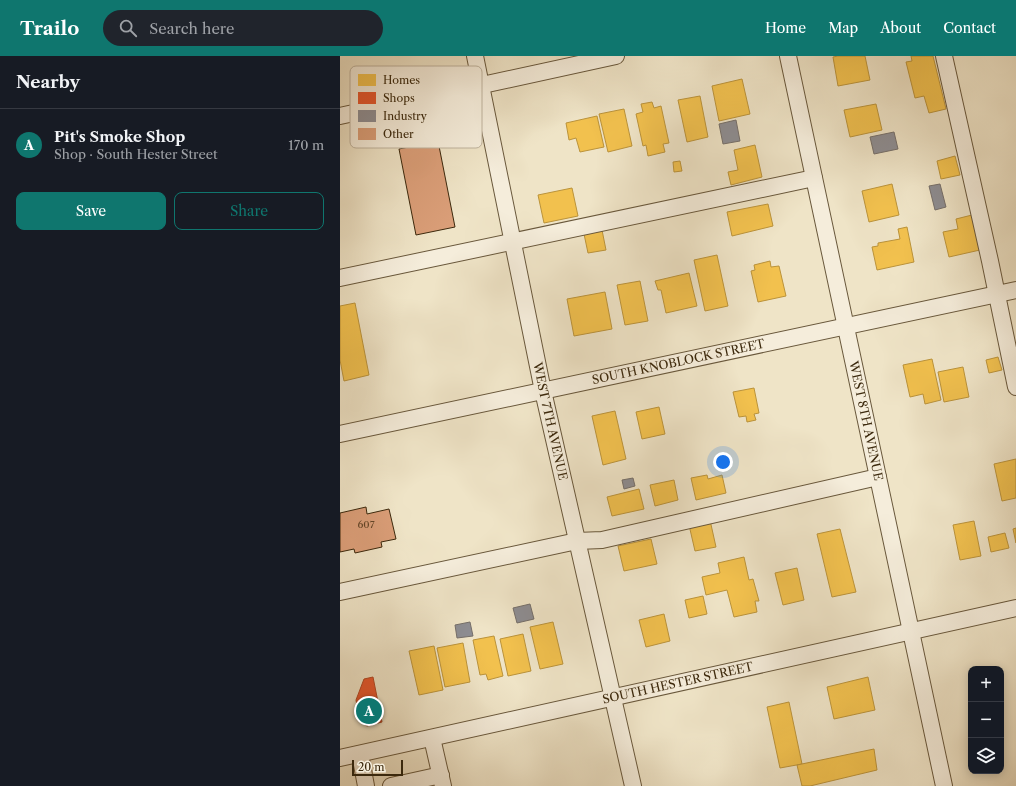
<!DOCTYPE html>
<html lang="en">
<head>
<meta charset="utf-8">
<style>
	body { margin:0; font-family:"Libre Caslon Text",serif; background:#20242c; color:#f1f3f6 }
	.controls { position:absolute; right:12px; bottom:12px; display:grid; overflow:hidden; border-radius:8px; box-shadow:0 2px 10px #0003 }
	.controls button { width:36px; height:36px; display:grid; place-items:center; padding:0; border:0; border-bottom:1px solid #363941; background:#171b24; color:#f1f3f6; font:20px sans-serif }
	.scale { position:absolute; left:12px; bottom:10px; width:51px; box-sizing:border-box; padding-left:4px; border:2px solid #3c290d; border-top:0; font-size:11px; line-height:14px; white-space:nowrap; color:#3c290d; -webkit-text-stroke:3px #f5eddb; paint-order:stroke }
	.you { position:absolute; left:383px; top:406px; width:14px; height:14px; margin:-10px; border:3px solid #fff; border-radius:50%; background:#1a73e8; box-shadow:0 0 0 6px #1a73e833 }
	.badge { display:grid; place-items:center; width:26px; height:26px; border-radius:50%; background:#0f766e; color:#fff; font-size:13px; font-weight:700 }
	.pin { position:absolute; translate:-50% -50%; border:2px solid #fff; box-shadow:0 1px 4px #0006 }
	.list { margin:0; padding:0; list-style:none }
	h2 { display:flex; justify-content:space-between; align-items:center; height:52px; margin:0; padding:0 16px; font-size:17px }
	h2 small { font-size:13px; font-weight:400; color:#9ea1a6 }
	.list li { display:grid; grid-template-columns:26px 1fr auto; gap:12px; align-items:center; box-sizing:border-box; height:72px; padding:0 16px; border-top:1px solid #363941 }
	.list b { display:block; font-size:15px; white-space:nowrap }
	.list p { margin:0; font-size:13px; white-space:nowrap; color:#9ea1a6 }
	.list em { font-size:13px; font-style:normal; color:#9ea1a6 }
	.actions { display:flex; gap:8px; padding:12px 16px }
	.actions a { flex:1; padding:9px 0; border:1px solid #0f766e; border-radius:8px; text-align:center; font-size:14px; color:#0f766e }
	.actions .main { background:#0f766e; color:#fff }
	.icon { flex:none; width:22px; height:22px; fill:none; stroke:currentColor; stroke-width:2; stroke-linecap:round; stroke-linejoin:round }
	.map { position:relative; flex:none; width:676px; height:730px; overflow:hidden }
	header { display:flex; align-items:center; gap:24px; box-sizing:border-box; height:56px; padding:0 20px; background:#0f766e; color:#fff }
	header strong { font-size:19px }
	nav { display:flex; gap:22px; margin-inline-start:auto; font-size:14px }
	.search { width:280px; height:36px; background:#20242c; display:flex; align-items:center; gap:10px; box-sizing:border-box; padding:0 14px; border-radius:22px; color:#9ea1a6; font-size:15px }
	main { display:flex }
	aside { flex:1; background:#171b24 }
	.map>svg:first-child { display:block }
	.homes { fill:#f2c14e; stroke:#bb933a }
	.shops { fill:#e4572e; stroke:#b24924 }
	.industry { fill:#8d8d92; stroke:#756f6a }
	.building { fill:#da9e78; stroke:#3c290d }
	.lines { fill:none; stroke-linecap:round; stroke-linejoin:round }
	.minor-casing { stroke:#69583c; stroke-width:18 }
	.minor { stroke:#f5eddb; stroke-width:16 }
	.labels { text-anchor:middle; stroke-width:4; stroke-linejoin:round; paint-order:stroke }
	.number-label { font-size:10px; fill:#644628 }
	.street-label { font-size:12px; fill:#3c290d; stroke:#f5eddb }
	.key { fill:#f5eddb; stroke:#beb29d; stroke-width:1 }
	.key-label { font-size:11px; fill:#3c290d }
</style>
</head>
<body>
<header>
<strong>Trailo</strong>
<div class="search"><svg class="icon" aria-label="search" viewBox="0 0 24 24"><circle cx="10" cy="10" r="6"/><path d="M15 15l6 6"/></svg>Search here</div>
<nav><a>Home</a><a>Map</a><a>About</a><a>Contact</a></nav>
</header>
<main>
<aside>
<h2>Nearby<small></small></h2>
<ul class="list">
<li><span class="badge">A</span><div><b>Pit's Smoke Shop</b><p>Shop · South Hester Street</p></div><em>170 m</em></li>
</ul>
<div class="actions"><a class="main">Save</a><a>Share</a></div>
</aside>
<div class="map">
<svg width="676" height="730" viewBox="0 0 676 730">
	<rect width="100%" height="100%" fill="#efe4c7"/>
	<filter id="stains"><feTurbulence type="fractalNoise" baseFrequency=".005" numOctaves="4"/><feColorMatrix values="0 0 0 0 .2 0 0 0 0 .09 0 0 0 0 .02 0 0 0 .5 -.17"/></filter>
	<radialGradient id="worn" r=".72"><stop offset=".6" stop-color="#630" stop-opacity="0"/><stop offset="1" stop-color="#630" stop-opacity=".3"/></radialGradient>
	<g class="homes">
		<path d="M498 0H525L530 24 498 30 493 1Z"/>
		<path d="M571 0H593L606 53 589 57 584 40 575 42 566 6 572 5Z"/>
		<path d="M402 23 410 58 379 65 372 30Z"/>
		<path d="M360 40 368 81 347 86 338 44Z"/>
		<path d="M312 46 314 52 321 50 329 87 323 88 325 96 308 100 306 89 303 90 296 58 303 56 301 48Z"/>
		<path d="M536 48 542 74 510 81 504 54Z"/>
		<path d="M284 53 292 90 268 96 259 58Z"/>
		<path d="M257 60 264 91 240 96 236 82 229 84 226 67Z"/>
		<path d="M415 89 422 121 391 129 388 116 398 114 394 94Z"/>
		<path d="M615 100 620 119 601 123 597 105Z"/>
		<path d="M340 105 342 115 334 116 333 106Z"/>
		<path d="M552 128 559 159 529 166 522 135Z"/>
		<path d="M232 132 238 160 204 167 198 139Z"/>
		<path d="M428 148 433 170 392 180 387 156Z"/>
		<path d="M632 159 640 194 609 201 603 176 618 173 616 163Z"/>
		<path d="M567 171 574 206 537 214 532 191 538 190V187L560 183 558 173Z"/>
		<path d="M262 174 266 194 248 197 244 178Z"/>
		<path d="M377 199 388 250 365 255 354 204Z"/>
		<path d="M430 205 431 211 439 210 446 240 418 246 411 215 415 214 414 209Z"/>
		<path d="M349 217 357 250 326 257 321 234H318L315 225Z"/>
		<path d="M300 225 308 265 285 269 277 229Z"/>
		<path d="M265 236 272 273 234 280 227 243Z"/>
		<path d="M15 247 29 319 4 325 0 304V250Z"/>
		<path d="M658 301 662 314 649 317 646 304Z"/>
		<path d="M592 303 601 344 585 348 583 338 570 341 563 309Z"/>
		<path d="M623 311 629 341 604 346 598 316Z"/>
		<path d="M414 332 419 357 414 358 416 364 407 366 406 360 399 361 393 336Z"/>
		<path d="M319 351 325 378 302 383 296 356Z"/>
		<path d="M275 355 286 403 263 409 252 360Z"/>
		<path d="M676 403V442L662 445 654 408Z"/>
		<path d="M367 419 368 423 382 419 386 437 356 444 351 422Z"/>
		<path d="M334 424 338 444 315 450 310 429Z"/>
		<path d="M299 433 304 453 272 460 267 441Z"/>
		<path d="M370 464 376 491 355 495 349 469Z"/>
		<path d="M634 465 641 500 620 504 613 469Z"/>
		<path d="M676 472V487L673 473Z"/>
		<path d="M500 473 516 536 492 541 477 478Z"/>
		<path d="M665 477 669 492 651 496 648 481Z"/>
		<path d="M311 483 317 508 284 515 278 490Z"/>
		<path d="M404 501 409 524 413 523 419 545H415L417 556 394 561 387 534 366 539 362 521 380 517 378 507Z"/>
		<path d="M457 512 464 544 443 549 435 517Z"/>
		<path d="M363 540 367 558 349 562 345 544Z"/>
		<path d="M324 558 330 585 306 591 299 564Z"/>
		<path d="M213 566 223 608 200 613 190 571Z"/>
		<path d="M183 578 191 615 168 620 160 583Z"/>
		<path d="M154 580 163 620 148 624 146 618 140 619 133 584Z"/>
		<path d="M123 587 130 626 105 631 97 592Z"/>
		<path d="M94 590 103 634 79 639 69 595Z"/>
		<path d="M528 621 535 654 494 663 487 631Z"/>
		<path d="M449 646 462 708 440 712 427 651Z"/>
		<path d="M534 693 537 714 470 730H462L457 709Z"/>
	</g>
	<path class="shops" d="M33 621 42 666 27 670 20 666 16 644 24 623Z"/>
	<g class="industry">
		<path d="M396 64 400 85 383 88 379 68Z"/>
		<path d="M554 76 558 93 534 98 530 81Z"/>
		<path d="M600 128 606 151 595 154 589 130Z"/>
		<path d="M293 422 295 430 284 433 282 424Z"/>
		<path d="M190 548 194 563 177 567 173 552Z"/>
		<path d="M130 566 133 580 117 582 115 569Z"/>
	</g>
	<g class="building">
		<path d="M98 85 115 171 76 179 59 93Z"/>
		<path d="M26 451 27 458 49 453 56 483 41 486 42 491 15 497 14 493 0 496V457Z"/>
	</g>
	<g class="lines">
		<g class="minor-casing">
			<g id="minor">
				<path id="s1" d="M135 0 203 335 293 730"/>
				<path id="s2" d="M448 0 604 730"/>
				<path d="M604 0 650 205 676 331"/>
				<path d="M0 60 276 0"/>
				<path d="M0 222 474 122"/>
				<path id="s3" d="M0 378 676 234"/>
				<path d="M0 536 237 485 262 484 538 421"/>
				<path d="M92 682 103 730"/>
				<path d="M20 698 26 730"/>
				<path id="s4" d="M0 702 676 552"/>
				<path d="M51 730 101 719"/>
			</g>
		</g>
		<use href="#minor" class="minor"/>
	</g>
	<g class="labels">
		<g class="number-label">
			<text x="26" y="472">607</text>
		</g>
		<g class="street-label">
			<text dy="4" stroke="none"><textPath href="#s3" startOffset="346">SOUTH KNOBLOCK STREET</textPath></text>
			<text dy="4" stroke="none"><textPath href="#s2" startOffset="373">WEST 8TH AVENUE</textPath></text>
			<text dy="4" stroke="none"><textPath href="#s1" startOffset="373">WEST 7TH AVENUE</textPath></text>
			<text dy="4" stroke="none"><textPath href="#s4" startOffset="346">SOUTH HESTER STREET</textPath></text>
		</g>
	</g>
	<rect x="10" y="10" width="132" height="82" rx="6" class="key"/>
	<rect x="18" y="18" width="18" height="12" fill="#f2c14e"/>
	<rect x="18" y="36" width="18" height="12" fill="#e4572e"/>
	<rect x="18" y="54" width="18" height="12" fill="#8d8d92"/>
	<rect x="18" y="72" width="18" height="12" fill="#da9e78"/>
	<g class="key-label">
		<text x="43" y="28">Homes</text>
		<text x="43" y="46">Shops</text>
		<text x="43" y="64">Industry</text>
		<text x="43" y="82">Other</text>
	</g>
	<rect width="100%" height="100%" filter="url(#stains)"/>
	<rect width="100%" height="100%" fill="url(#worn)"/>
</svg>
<div class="controls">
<button>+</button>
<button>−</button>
<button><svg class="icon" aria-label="layers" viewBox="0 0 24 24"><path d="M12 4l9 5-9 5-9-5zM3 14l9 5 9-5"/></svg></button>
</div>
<div class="scale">20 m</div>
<div class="you"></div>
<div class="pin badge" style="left:29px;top:655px">A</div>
</div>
</main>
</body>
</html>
